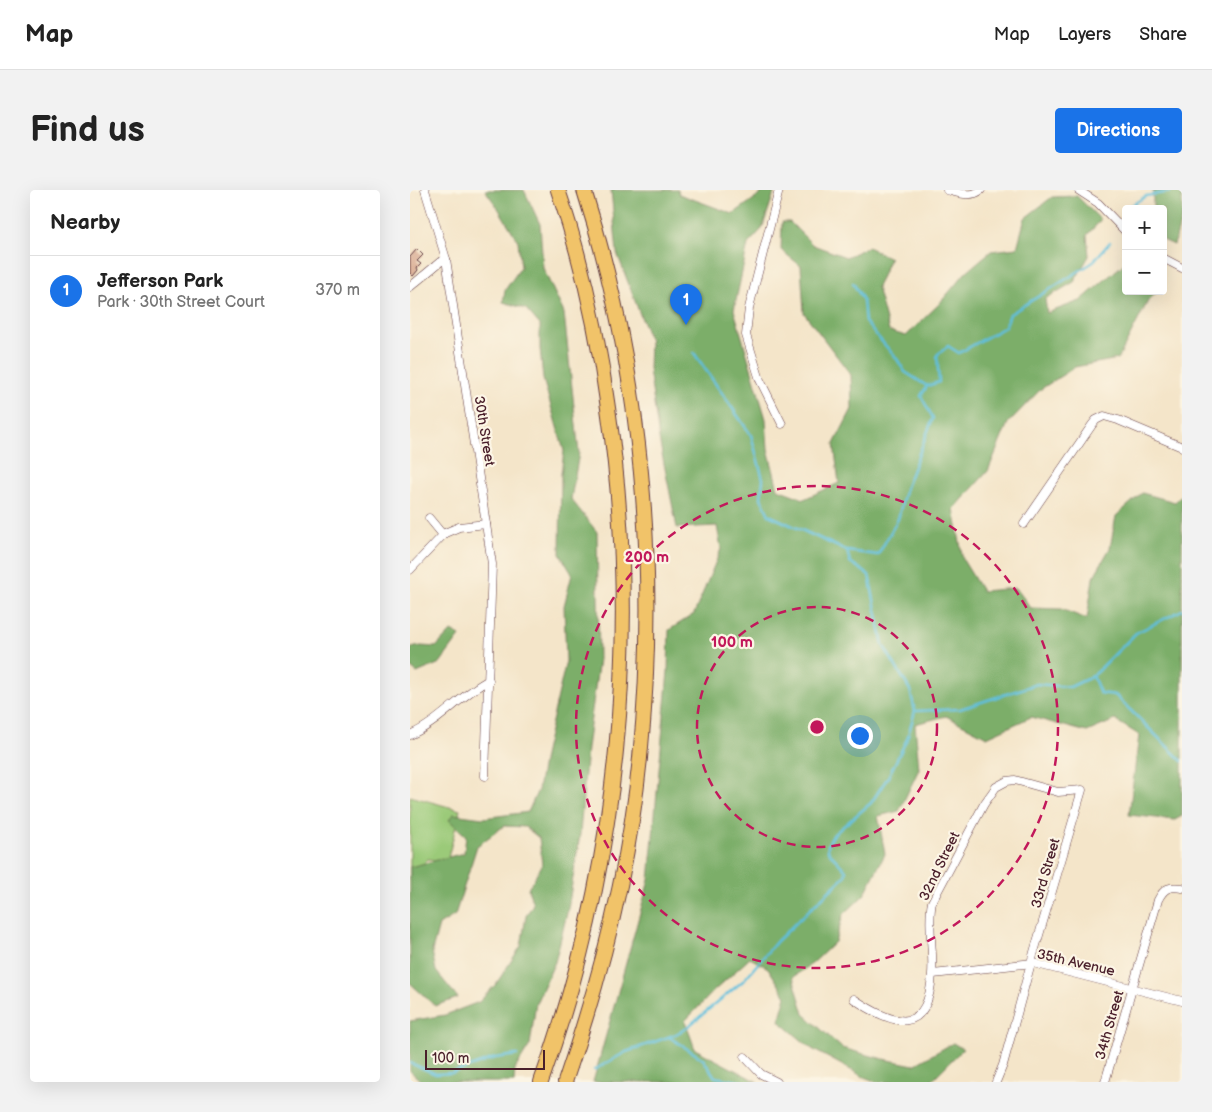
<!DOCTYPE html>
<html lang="en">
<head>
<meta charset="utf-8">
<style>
	body { margin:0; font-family:"Balsamiq Sans",sans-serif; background:#f2f2f2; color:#222 }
	.controls { position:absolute; right:15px; top:15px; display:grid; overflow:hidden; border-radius:5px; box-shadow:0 5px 20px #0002 }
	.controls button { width:45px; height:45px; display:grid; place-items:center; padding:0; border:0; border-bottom:1px solid #e0e0e0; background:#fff; color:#222; font:25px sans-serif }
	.scale { position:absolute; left:15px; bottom:12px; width:120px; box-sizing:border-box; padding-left:5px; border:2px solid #4a1f2b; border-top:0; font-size:14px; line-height:18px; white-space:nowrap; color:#4a1f2b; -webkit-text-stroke:4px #fcf5e5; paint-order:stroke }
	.you { position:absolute; left:449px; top:545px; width:18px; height:18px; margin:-12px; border:4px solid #fff; border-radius:50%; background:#1a73e8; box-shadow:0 0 0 8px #1a73e833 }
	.badge { display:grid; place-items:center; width:32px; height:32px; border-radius:50%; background:#1a73e8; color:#fff; font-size:16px; font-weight:700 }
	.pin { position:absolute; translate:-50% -41px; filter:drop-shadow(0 1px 2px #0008) }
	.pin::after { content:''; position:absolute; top:26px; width:18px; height:15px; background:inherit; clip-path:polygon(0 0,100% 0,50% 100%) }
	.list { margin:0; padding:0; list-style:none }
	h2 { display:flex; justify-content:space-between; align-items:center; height:65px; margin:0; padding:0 20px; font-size:21px }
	h2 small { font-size:16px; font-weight:400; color:#767676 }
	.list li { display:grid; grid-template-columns:32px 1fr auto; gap:15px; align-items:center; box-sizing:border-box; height:70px; padding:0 20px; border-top:1px solid #e0e0e0 }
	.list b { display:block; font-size:19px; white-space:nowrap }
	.list p { margin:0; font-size:16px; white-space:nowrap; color:#767676 }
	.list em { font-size:16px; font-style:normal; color:#767676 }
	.map { position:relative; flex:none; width:772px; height:892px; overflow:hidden; border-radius:5px }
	header { display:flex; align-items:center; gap:30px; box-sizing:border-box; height:70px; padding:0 25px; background:#fff; border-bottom:1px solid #e0e0e0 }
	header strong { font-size:24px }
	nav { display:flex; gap:28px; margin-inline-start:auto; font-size:18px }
	.intro { display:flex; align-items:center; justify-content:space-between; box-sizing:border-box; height:120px; padding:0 30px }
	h1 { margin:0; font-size:35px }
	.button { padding:12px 22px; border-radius:5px; background:#1a73e8; color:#fff; font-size:18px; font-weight:700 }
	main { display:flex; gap:30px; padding:0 30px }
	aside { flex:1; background:#fff; border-radius:5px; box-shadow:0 5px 20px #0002 }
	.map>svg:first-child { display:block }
	.green { fill:#9bca79; stroke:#727452 }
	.forest { fill:#7cae69; stroke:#63664a }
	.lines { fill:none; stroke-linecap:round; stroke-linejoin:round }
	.stream { stroke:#5ebfdd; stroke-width:2.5 }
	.building { fill:#d7a68b }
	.minor-casing { stroke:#643d43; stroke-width:9 }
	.motorway-casing { stroke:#643d43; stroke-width:16 }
	.minor { stroke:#fff; stroke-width:8 }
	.motorway { stroke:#f1c369; stroke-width:14 }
	.ring { fill:none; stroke:#c2185b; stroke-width:2.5; stroke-dasharray:9 6 }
	.labels { text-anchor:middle; stroke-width:4.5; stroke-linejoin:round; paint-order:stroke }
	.street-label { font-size:14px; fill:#4a1f2b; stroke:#fcf5e5 }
	.centre { fill:#c2185b; stroke:#fcf5e5; stroke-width:2.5 }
	.ring-label { font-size:15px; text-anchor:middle; font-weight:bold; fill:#c2185b; stroke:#fcf5e5; stroke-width:4.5; stroke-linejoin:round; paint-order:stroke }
</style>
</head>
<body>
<header>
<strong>Map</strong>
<nav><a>Map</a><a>Layers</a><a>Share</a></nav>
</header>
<div class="intro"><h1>Find us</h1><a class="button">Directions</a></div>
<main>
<aside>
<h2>Nearby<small></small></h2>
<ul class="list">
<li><span class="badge">1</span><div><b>Jefferson Park</b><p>Park · 30th Street Court</p></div><em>370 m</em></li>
</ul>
</aside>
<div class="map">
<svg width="772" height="892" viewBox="0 0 772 892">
	<rect width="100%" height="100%" fill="#fcf5e5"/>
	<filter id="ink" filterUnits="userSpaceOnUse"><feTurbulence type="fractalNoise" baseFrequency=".02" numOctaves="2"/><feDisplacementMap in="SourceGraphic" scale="10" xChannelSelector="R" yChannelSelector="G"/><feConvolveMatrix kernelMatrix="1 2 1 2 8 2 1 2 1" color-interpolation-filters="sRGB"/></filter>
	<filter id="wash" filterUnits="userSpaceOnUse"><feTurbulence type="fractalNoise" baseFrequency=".0096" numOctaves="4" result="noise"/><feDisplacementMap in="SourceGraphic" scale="20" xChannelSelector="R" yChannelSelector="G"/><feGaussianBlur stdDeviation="1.12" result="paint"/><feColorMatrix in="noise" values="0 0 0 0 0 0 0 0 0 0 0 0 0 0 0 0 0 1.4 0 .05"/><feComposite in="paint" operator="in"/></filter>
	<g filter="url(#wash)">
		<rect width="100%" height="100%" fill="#f4e5c9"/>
		<path class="green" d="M0 606 50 620 37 672 18 669 0 688Z"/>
		<g class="forest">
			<path d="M75 0H114L130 34 133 78 154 123 169 263 161 309 187 342 189 469 177 558 170 644 158 719 145 772 126 813 120 855 105 879 104 892H12L0 881V831L35 825 69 812 86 794 111 756 116 726 123 714 118 699 132 675 129 648 115 637 94 636 67 656 45 725 29 735 22 761 26 781 48 808 25 816 0 793V677L54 663 56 646 39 630 43 624 73 628 118 622 128 600 134 566 156 471 154 416 162 384 150 364 151 284 154 261 133 189 130 158V135L116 119 93 112 95 100 111 77 108 51 88 18Z"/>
			<path d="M201 0H268L269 4 323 24 351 4 352 0H365L352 39 338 54 324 120 356 229 358 259 368 299 394 309 429 293 424 254 442 219 441 185 394 123 391 76 371 60 372 32H380L403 55 436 67 458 57 480 68 467 97 479 141 496 146 529 114 556 82 581 61 607 58 615 28 642 7 667 6 691 30 677 45 679 66 664 92 635 109 637 123 670 111 716 72V101H748L738 111 708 169 665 177 631 199 598 233 578 281 544 319 553 370 572 401 606 398 621 418 651 419 677 429 683 388 700 358 706 326 732 303 765 312 772 305V626L765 630 719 625 729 545 705 530 677 542 621 527 577 547 536 526 505 534 509 579 489 621 468 626 475 664 454 705 433 725 425 752 403 773 383 787 394 824 432 858 473 869 504 875 543 853 553 859 523 889 516 892H467L454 887 402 859 369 831 376 806 358 778 340 768 305 800 275 831 285 859 348 892H183L239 690 258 481 259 440 284 424 311 359 307 336 267 338 249 249 239 179 240 151 207 63Z"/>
			<path d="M743 0H772V26L764 55 753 50V19H743Z"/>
			<path d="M41 441 50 446 30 473 7 483 0 477V458L11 456 26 457Z"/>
		</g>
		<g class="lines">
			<g class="stream">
				<path d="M717 18 736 6 760 2 761 0"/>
				<path d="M443 93 453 110 455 132 487 169 495 182 517 196"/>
				<path d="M284 163 341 245 353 289 351 308 359 325 437 361"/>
				<path d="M683 486 690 503 705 505 772 571"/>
				<path d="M505 521 550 519 627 494 660 497 683 486 726 443 772 420"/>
				<path d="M259 847 293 869 305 887 333 892"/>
				<path d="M0 873 26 884 42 883 85 868 107 865"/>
				<path d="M184 880 216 862 264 845 275 839 333 791 367 751 435 686 436 681 418 661V654L424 644 461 613 478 587 497 549 505 521 500 500 473 455 459 385 440 372 437 361 468 365 488 329 496 297 523 228 511 206 517 196 529 192 527 165 538 156 549 163 595 137 600 124 682 73 700 52"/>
			</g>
		</g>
		<g id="blocks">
			<path class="building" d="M7 59 13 65 7 71 11 74 7 78 8 80 3 86 0 83V67Z"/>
		</g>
	</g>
	<g filter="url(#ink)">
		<use href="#blocks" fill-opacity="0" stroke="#643d43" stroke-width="1"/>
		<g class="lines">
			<g class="minor-casing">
				<g id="minor">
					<path d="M15 0 36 69 82 374 75 586"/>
					<path d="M369 0 339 118 336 145 350 190 372 234"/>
					<path d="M537 0C549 3 561 8 571 0"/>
					<path d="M668 0 688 13 716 42"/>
					<path d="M753 68 772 78"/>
					<path d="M0 97 30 72 36 69"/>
					<path d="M19 328 33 345"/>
					<path d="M614 334 682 235 686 230 694 226 708 230 772 257"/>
					<path d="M0 380 35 343 49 337 76 334"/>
					<path d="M0 545C30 532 50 505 79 490"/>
					<path d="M523 784 623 773 772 811"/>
					<path d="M444 809C484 836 518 847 522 784 524 760 517 736 522 712L574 614 586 597 597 591 605 590 648 602 672 600 624 762 593 875 586 892"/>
					<path d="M335 867 351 884 367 892"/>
					<path d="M695 892 748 710C754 698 759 696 772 698"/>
				</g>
			</g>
			<g class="motorway-casing">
				<g id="motorway">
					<path d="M131 892C209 676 231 445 198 218 188 144 172 70 148 0"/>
					<path d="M155 892C191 787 219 679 230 568 249 378 232 183 174 0"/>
				</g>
			</g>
			<use href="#minor" class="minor"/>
			<use href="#motorway" class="motorway"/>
		</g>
	</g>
	<g class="ring">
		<circle cx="407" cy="537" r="120"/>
		<circle cx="407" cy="537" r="241"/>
	</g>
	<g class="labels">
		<g class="street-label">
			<text transform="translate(75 241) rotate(81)" y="5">30th Street</text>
			<text transform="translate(529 676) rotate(-64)" y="5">32nd Street</text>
			<text transform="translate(635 683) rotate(-74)" y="5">33rd Street</text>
			<text transform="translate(666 772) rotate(13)" y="5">35th Avenue</text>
			<text transform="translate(699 835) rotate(-74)" y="5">34th Street</text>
		</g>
	</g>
	<circle cx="407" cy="537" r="8" class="centre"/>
	<g class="ring-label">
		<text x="237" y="372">200 m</text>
		<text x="322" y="457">100 m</text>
	</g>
</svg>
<div class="controls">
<button>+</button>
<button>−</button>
</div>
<div class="scale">100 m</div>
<div class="you"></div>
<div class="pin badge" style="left:276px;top:135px">1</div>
</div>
</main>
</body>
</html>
